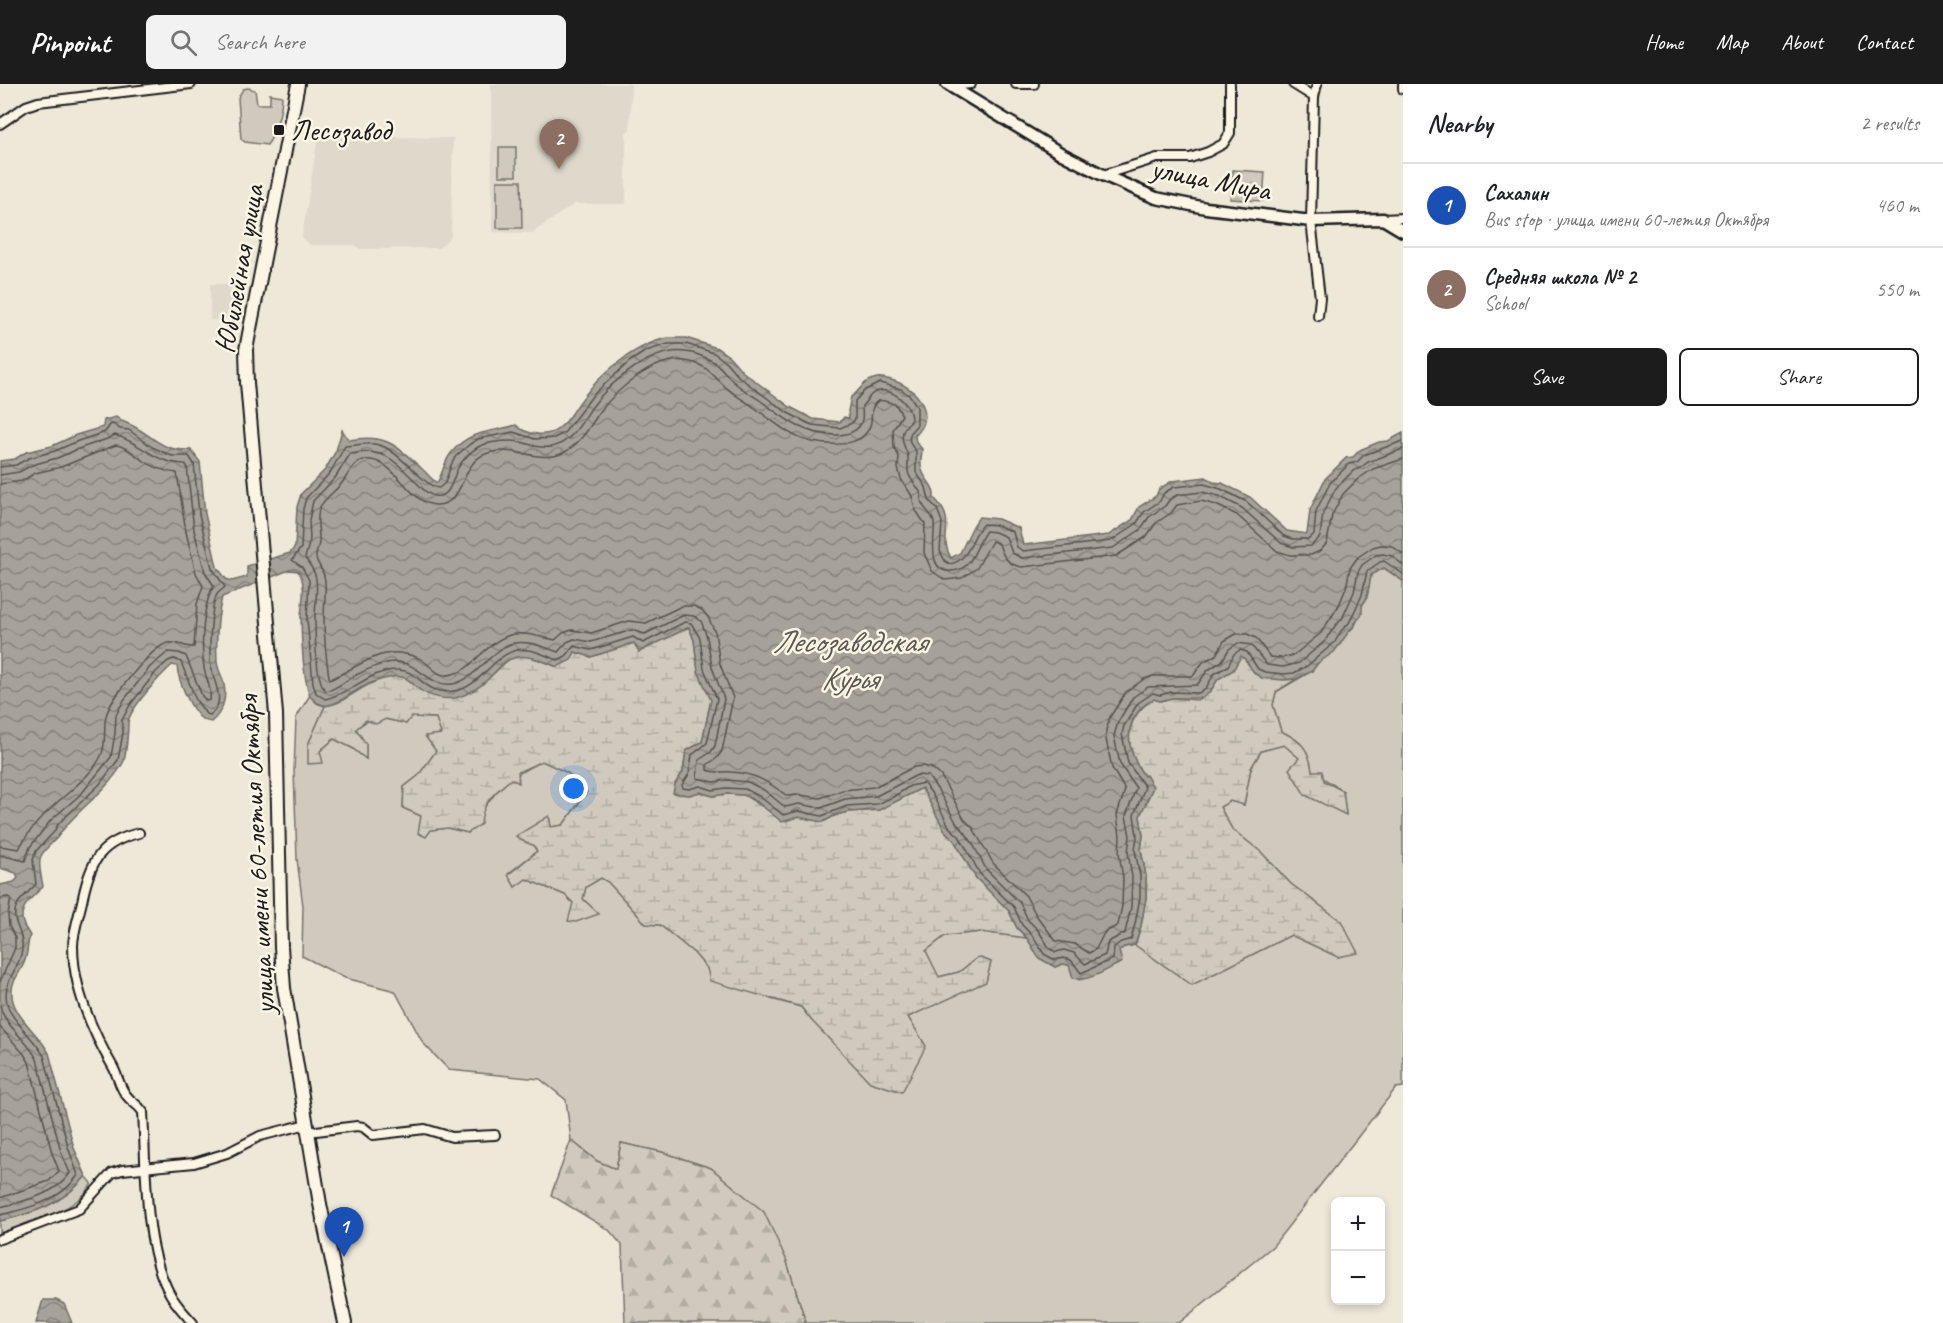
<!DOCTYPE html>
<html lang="en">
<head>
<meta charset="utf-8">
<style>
	body { margin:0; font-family:Caveat,sans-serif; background:#f2f2f2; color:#202124 }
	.controls { position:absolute; right:18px; bottom:18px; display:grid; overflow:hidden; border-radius:9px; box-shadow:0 3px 9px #0003 }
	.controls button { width:54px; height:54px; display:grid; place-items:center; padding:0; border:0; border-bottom:2px solid #e0e0e0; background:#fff; color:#202124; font:30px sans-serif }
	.you { position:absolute; left:574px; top:705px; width:21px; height:21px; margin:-15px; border:4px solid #fff; border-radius:50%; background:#1a73e8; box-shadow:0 0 0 9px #1a73e833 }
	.badge { display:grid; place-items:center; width:39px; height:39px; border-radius:50%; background:#1c1c1c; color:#fff; font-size:20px; font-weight:700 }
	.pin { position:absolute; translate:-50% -50px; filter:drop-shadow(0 2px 3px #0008) }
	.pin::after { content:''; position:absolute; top:32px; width:21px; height:18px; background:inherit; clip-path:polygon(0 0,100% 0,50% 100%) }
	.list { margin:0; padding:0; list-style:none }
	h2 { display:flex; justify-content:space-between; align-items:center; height:78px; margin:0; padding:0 24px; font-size:26px }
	h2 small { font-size:20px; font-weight:400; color:#757577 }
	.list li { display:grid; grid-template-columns:39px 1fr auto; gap:18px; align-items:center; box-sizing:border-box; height:84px; padding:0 24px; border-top:2px solid #e0e0e0 }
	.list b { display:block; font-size:22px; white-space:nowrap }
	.list p { margin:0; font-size:20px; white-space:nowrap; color:#757577 }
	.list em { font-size:20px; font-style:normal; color:#757577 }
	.actions { display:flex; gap:12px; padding:18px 24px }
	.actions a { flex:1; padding:14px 0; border:2px solid #1c1c1c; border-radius:9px; text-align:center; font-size:21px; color:#1c1c1c }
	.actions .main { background:#1c1c1c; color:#fff }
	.icon { flex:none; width:33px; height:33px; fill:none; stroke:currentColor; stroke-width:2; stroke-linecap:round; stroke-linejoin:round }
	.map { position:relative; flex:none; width:1403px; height:1239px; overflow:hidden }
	header { display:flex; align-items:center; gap:36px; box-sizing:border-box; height:84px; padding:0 30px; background:#1c1c1c; color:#fff }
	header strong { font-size:28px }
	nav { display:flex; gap:33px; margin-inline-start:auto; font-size:21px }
	.search { width:420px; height:54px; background:#f2f2f2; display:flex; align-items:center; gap:15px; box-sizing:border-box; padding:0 21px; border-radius:9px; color:#757577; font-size:22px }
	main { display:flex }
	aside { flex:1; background:#fff }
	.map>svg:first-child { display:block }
	.built { fill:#ded9cb }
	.green { fill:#cfcabd; stroke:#76736c; stroke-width:1.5 }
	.forest { fill:url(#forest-firs); stroke:#76736c; stroke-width:1.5 }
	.wetland { fill:url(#wetland-marsh); stroke:#76736c; stroke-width:1.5 }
	.park { fill:url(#park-crowns); stroke:#76736c; stroke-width:1.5 }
	.water { fill:url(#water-waves); stroke:#6f6c67; stroke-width:1.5 }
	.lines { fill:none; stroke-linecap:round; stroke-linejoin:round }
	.shore { stroke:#54524e; stroke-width:1.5 }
	.street-casing { stroke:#1c1c1c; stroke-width:12 }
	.secondary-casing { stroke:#1c1c1c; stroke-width:15 }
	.primary-casing { stroke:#1c1c1c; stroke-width:16 }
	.street { stroke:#fcf5e5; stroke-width:8 }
	.secondary { stroke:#fcf5e5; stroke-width:10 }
	.primary { stroke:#fcf5e5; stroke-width:12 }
	.poi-dot { fill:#1c1c1c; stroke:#fcf5e5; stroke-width:2 }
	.labels { text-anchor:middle; stroke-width:5; stroke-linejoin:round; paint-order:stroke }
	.poi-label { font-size:30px; fill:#1c1c1c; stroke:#fcf5e5; text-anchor:start }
	.street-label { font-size:30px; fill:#1c1c1c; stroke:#fcf5e5 }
	.water-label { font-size:32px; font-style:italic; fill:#5b5854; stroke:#fcf5e5 }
</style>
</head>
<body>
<header>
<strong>Pinpoint</strong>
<div class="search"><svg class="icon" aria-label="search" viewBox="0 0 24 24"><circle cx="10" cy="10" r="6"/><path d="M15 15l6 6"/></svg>Search here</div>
<nav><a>Home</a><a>Map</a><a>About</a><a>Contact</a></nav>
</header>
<main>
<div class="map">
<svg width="1403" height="1239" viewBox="0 0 1403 1239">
	<defs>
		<pattern id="forest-firs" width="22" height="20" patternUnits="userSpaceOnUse" patternTransform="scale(1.5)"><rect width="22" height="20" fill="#cfcabd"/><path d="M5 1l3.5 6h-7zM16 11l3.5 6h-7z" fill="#b1ada2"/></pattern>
		<pattern id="wetland-marsh" width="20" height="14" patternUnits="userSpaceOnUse" patternTransform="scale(1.5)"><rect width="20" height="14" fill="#cfcabd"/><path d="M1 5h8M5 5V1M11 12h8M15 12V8" fill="none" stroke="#b1ada2"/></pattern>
		<pattern id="park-crowns" width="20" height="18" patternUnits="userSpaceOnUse" patternTransform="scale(1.5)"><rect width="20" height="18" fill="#cfcabd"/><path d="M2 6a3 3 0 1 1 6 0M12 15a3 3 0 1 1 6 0" fill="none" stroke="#b1ada2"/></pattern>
		<pattern id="water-waves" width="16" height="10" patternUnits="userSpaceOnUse" patternTransform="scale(1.5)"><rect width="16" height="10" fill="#a7a299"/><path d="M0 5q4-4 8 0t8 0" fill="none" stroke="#87837c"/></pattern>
	</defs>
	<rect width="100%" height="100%" fill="#eee8d9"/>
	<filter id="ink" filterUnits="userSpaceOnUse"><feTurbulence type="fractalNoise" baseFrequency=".0167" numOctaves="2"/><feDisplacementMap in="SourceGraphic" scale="12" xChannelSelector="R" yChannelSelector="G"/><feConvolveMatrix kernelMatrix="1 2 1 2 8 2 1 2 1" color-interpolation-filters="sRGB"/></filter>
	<g filter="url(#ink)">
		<g class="built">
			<path d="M491 0H631L630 45 626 49V120H574L532 149 492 148Z"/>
			<path d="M318 52 453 54 451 153 439 164 360 165 355 161H310L302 153Z"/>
			<path d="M210 200H230L233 234 210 236Z"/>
		</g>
		<g class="green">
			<path d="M248 4 255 6 257 20H270V10L282 12C282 26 275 51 267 61L245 58 241 55 238 14 243 5Z"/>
			<rect x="499" y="63" width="17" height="29"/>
			<path d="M497 97H521L522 144H497Z"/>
			<path d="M1382 483 1403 497V1003L1396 1004 1273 1162 1179 1239H806L786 1175 711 1084 662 1068 621 1059 616 1085 597 1077 571 1056 566 1016 540 995 449 986 423 959 395 907 345 894 302 872 303 822 297 775 294 687 296 634 310 611 317 619 325 622 308 661 320 667 334 655 352 664 366 675V660L356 645C373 629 385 635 406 640L411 633 436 634 442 650 426 652 436 667 418 692 404 703 403 724 421 732 430 746 447 744 468 749C490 712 503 695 542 677L568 689 587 708 563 741 551 743 549 732 523 757 533 761 537 767 508 790 515 803 526 795 565 811 573 819 599 830 583 815 586 803 601 794 608 798 646 840 660 841 694 869 707 884 771 915 801 923 812 937 908 933 986 897 991 878 978 873 959 888 938 893 926 867 945 852 980 848 1027 854 1039 874 1055 883 1063 880 1069 881 1079 896 1090 893 1121 878 1119 867 1124 863 1135 861 1192 901 1291 851 1338 873 1341 837 1291 800 1261 768 1232 745 1220 723 1230 717 1244 721 1251 684 1261 667 1284 661 1299 674 1305 711 1346 730 1343 707 1312 687C1309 664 1301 657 1281 647L1273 621 1276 608 1312 587 1318 579 1340 561 1346 550 1355 542 1362 522 1367 513 1371 491Z"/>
			<path d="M86 1092 92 1099C78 1128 29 1138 0 1149V1137C34 1129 63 1120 86 1092Z"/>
		</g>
		<path class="forest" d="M571 1056 597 1077 616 1085 621 1059 662 1068 711 1084 764 1128 786 1175 806 1239H625L622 1161 609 1146 551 1111Z"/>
		<g class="wetland">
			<path d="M689 543 694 556 698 587 711 616 702 658 686 667 683 688 675 700 689 711 700 708 713 712 727 710 744 711 768 726 823 738 836 731 848 728 879 726 922 704 945 747 954 756 976 794 1000 817 1009 827 1017 844 1027 854 980 848 945 852 926 867 939 893 959 888 978 873 991 878 986 898 908 933 926 962 902 1008 870 998 812 937 801 923 710 897 707 884 694 869 660 841 646 840 608 798 601 794 586 803 583 815 599 830 576 838 568 837 573 819 565 811 526 795 515 803 508 791 537 767 533 761 523 757 516 752 549 732 551 743 563 741 587 708 568 689 542 677 518 688 519 699 511 695C495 708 482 718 481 740L468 749 448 744 431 746 426 753 418 749 421 732 403 724 404 703 418 692 436 667 425 652 441 650 436 634 411 633 406 640 386 635 376 640 366 636 356 645 366 660V675L352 664 334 655 320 667 323 679 308 680V661L325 622C330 621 335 620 339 618 357 609 389 582 410 595 414 598 417 603 420 606L480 602 510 574 526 571 558 583 575 568 591 573 634 559 639 568Z"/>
			<path d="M1241 572 1244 574C1254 593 1276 597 1296 595L1276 608 1273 621 1281 647C1301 657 1309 664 1312 687H1322L1324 697 1343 707 1346 731 1305 711 1289 685 1299 674 1284 661 1261 667 1251 684 1244 721 1230 717 1220 723 1232 745 1261 768 1291 800 1341 837 1358 869 1338 873 1291 851 1192 901 1135 861 1141 842 1146 814V792L1141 766 1143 752 1140 732 1153 703C1133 680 1117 649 1143 623 1146 620 1150 618 1154 615L1160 617 1172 614 1197 616 1210 608 1218 595 1233 586Z"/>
		</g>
		<path class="park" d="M1233 86 1265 88 1263 117 1230 115Z"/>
		<g class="water">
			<path d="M668 254H686L717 264 730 273 743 288 790 323 813 335 840 338 844 333 849 334 848 327 851 313C862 306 861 297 877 294 882 293 887 295 891 296 917 303 938 330 915 352L916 358 922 365C922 372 919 380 922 386 925 397 935 401 934 414 959 439 937 451 951 474L960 469 973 442 979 433 998 435 1019 444 1023 461 1109 451 1132 436 1139 423 1156 412 1159 405 1172 397 1206 393 1213 398 1222 399 1250 413 1287 447 1307 450 1310 426 1325 395 1346 374 1353 373 1360 366 1379 358 1388 357 1403 349V497L1384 484 1371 491 1367 513 1362 522V530L1334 568 1318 579 1312 587 1296 595 1283 596 1262 594 1255 590 1244 574 1241 572 1233 586 1218 595 1210 608 1202 614H1172L1160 617 1154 615C1150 618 1145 620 1142 623 1121 645 1129 670 1144 692L1146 691 1153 703 1140 732 1143 752 1141 766 1146 792V814L1141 842 1135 861 1124 863 1119 867 1122 878C1108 885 1088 899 1073 894L1069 881 1063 880 1055 883 1039 874 1027 854 1017 844 1009 827 976 794 954 756 945 747 922 704 879 726 848 728 836 731 823 738 798 733 782 738 756 717 744 711 727 710 713 712 700 708 689 711 673 709 675 700 683 688 686 667 702 658 711 616 698 587 694 556 689 543 639 568 634 559 591 573 575 568 571 576 557 583C495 552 507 597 459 613 447 617 430 613 420 606 411 599 406 590 393 593 381 595 369 599 359 605 345 613 325 632 311 613 303 600 301 548 301 532 302 517 307 499 298 487L289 486 222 513C217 534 216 557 217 578 218 587 223 593 224 601 227 615 222 629 211 638 210 638 203 636 202 635 191 627 178 596 177 582L172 581C161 591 129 625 128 639 128 648 126 673 123 679 106 709 77 725 59 751 54 758 45 764 41 772 37 780 42 794 43 803 32 813 18 824 23 839 24 844 28 847 30 852 27 860 28 870 24 879 21 886 16 893 13 900 5 928 38 947 49 969L74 1064 86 1092C63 1120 34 1129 0 1137V801L14 798 18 794 16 789 0 784V377L15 375 26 368 52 362 76 351 103 343 104 336 116 333C122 339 127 338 133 342 157 355 161 367 191 366L200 378 205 430 217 483 226 495 232 497 247 493V482L290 469 295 463 297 423 301 410 325 386 336 367 342 346 349 356C384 350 394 359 420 383 426 388 431 395 437 399 443 389 444 377 452 368 471 345 491 349 516 341 526 351 549 354 559 344 569 337 575 324 582 315 601 289 636 260 668 254Z"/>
			<path d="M43 1216H56L64 1220 72 1239H36Z"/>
		</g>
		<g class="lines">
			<g class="shore">
				<path d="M1403 357 1364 371 1357 378 1349 380 1330 399 1316 427 1314 450 1309 455H1293L1284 452 1247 418 1221 405 1204 400 1174 403 1164 409 1160 417 1144 428 1136 440 1111 457 1023 467 1017 463 1013 448 997 441 983 440C970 453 971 476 950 480L945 477 940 467 942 438 937 425 929 416 926 403 916 388V367C907 358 907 350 917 341V323L911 313 901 305 880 299 865 306 855 317V335L852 339 840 344 812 341 786 328 739 293 726 278 714 269 686 260H668L646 267 629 278 593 311 564 349 554 354 535 355 513 348 478 355 470 360 456 372 451 381 445 399 439 404C426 404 400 368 382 362 369 357 358 362 345 362L330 389 306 414 303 425 301 464 292 476 302 483 309 496 307 535 313 599 316 609 325 615C350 610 370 586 397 586 420 585 423 612 454 607 484 603 496 561 528 566 538 567 548 573 558 576L566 572 574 562 591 566 633 553 643 559 685 538 691 539 700 554 704 585 717 615 707 659 692 671 689 690 682 701 683 704 689 705 700 702 713 706 726 704 745 705 759 712 783 731 798 727 822 732 847 722 877 720 893 713 910 702 924 699 932 710 950 744 959 752 966 764 980 790 1014 823 1022 841 1032 851 1044 870 1055 876 1063 874 1071 876 1081 889 1113 875 1114 863 1121 858 1131 855 1135 840 1140 813V792L1135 766 1137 752 1134 731 1145 703 1128 679 1122 650 1124 642 1138 619 1153 609 1160 611 1171 608 1199 609 1206 604 1214 590 1228 582 1234 570 1240 566 1247 568 1258 585 1265 588 1283 590 1294 589 1307 582 1335 558 1341 547 1349 539 1362 511 1367 487 1380 478 1384 477 1403 490"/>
				<path d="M1403 365 1368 378 1360 384 1353 387 1336 404 1323 429 1320 453 1311 462 1293 463 1281 459 1242 424 1219 412 1202 408 1177 411 1170 415 1165 422 1149 433 1140 446 1113 464 1022 474 1012 469 1006 453 995 448 986 447C975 461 974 486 952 487 925 490 936 450 934 439 933 430 925 427 922 419 919 411 923 419 921 410 919 404 912 398 909 391 906 384 910 375 907 369 901 356 899 347 911 337 912 317 885 298 871 311 868 314 865 319 862 322 862 327 863 331 862 336 860 347 847 351 837 351 804 351 786 336 761 317 752 311 743 306 735 299 726 292 722 282 712 277 705 273 695 269 686 268 653 263 611 297 592 323 583 336 575 352 560 360 542 369 528 357 512 357 502 357 489 358 480 362 472 366 462 376 458 384 452 395 451 415 434 412 426 410 421 403 416 398 393 375 384 363 350 370L335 394 313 417 309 436 310 456 305 474C309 480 315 486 316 495 318 507 315 521 315 533 315 548 315 598 326 607 337 605 344 597 354 592 366 586 384 577 398 578 420 580 429 603 452 600 460 599 470 593 476 587 509 556 513 551 558 568L567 558 574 555 591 558 632 546 645 550 684 531 694 532 701 537 707 553 712 583 724 615 715 662 711 668 699 676 697 694 714 698 727 696 748 698 764 706 785 723 799 720 821 724 845 715 876 712 917 691 928 692 938 706 957 740 964 747 973 760 986 785 1020 819 1028 836 1038 846 1050 865 1056 868 1064 866 1074 869 1085 880 1105 871 1108 858 1125 849 1131 823 1132 793 1128 768 1130 752 1126 732 1136 704 1120 680 1114 652 1118 638 1133 613 1148 603 1197 601 1208 586 1222 577 1229 565 1238 559 1251 561 1267 581 1283 583 1299 579 1325 557 1335 542 1342 535 1354 508 1358 488 1362 481 1376 471 1383 470 1392 472 1403 481"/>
				<path d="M1403 375 1373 385 1358 395 1343 410 1332 431 1327 459 1320 467 1311 471H1290L1277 467 1237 431 1216 421 1201 417 1177 421 1171 429 1156 439 1146 453 1116 472 1022 483C1008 481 1003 473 999 460L992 457 977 484 962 494 945 496 932 487 924 469 925 440 915 425 912 412 901 395 898 384 899 373 894 363 893 346 902 331 896 321C891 319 883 315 878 317 869 322 873 334 870 342 862 363 831 362 813 358 791 354 773 337 755 324 747 318 737 313 729 306 713 293 709 280 685 277 655 272 616 306 599 329 589 344 580 360 563 369 538 381 511 358 483 371 460 382 465 421 436 421 411 421 397 379 371 376 355 374 352 385 344 396 338 406 326 412 320 423 315 434 320 448 319 459 318 463 316 469 316 473 316 479 325 487 325 498 326 510 324 522 324 534 324 553 326 573 329 593L331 595C352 586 375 567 400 569 407 570 416 572 422 576 433 583 438 595 453 590 463 588 470 581 476 575 508 545 513 546 555 556L563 549 572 546 591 549 629 537 646 539 682 522H694L702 526 708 533 715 548 720 580 733 614 722 667 717 674 707 681V686C716 690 722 687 731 688 754 689 769 698 787 712L800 711 820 714 843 706 874 703 914 683 923 682 932 684 941 692 964 735 973 744 993 779 1026 812 1036 831 1056 857 1075 860 1089 869 1096 865 1104 849 1118 841 1122 822 1123 794 1119 769 1120 752 1117 731 1125 706 1112 684 1106 655V646L1110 633 1126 608 1144 595 1153 592H1193L1203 578 1216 571 1224 557 1236 550H1247L1256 554 1270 573 1282 574 1294 571 1321 549 1339 521 1346 504 1350 484 1358 473 1373 463 1381 461 1392 462 1403 470"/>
				<path d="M0 383 16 381 29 374 55 367 78 357 105 348 110 341 113 340 120 345 129 346 152 363 172 372H189L194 380 199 430 212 484 225 503C223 505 220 507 218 509 210 519 209 570 211 584 214 599 227 618 210 631L206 630 196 616 181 578 174 575 168 577 156 588 130 621 122 636 123 649 118 676 99 701 58 740 54 748 36 767 33 776 36 800C31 806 21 814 17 821 9 838 25 848 22 866 19 888 0 897 8 923 13 938 35 955 44 972L69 1066 78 1091C62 1116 27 1125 0 1131"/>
				<path d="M0 391 19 388 32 381 57 374 81 364 107 355 115 351C142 359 153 379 185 380L187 382 194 446 205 488 214 502C202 520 201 563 204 584 206 596 212 603 210 616L206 617 202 612 186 572 179 569 168 568 150 583 124 616 116 631 115 649 111 673 82 709 51 736 30 763 25 777 0 771"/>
				<path d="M0 400 22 397 35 389 61 383 116 361C126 362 133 370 141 375 151 382 165 388 177 389L186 448 196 489 203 502 197 520 194 563C186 564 177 557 168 559 151 563 110 615 106 632 103 644 107 660 101 672 94 687 79 699 67 710 50 724 29 745 19 765L0 762"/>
				<path d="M0 814 8 813 11 814 8 831 9 842 15 854V864L0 898"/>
				<path d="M0 921C4 942 27 955 37 975L61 1068 70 1089C57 1110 22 1118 0 1123"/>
				<path d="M0 943 24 970 29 978 52 1069 59 1087 49 1097 0 1114"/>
			</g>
			<g class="street-casing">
				<g id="street">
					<path d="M1016 0H1034"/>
					<path d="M1293 0 1314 13"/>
					<path d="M1317 0 1314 13 1311 137 1320 214 1318 232"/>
					<path d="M1403 0V5"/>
					<path d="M952 2 971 0"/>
					<path d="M0 40 26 22 38 18 191 0"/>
					<path d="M1103 91 1157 74H1190L1208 68 1223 60 1230 49V0"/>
					<path d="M1383 135 1403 134"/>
					<path d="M139 749C101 758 91 776 83 813 80 829 73 847 73 862 73 905 92 947 113 983 118 992 120 1005 127 1012 132 1019 137 1019 143 1028 146 1079 144 1157 166 1202 172 1216 183 1228 193 1239"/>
					<path d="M308 1048 357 1042 363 1043 373 1051 425 1045 452 1053 495 1051"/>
					<path d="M0 1155 79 1125 112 1089 122 1086 194 1079 227 1069 260 1052 307 1040"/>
				</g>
			</g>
			<g class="secondary-casing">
				<path id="secondary" d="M947 0 1062 70 1103 91 1156 114 1206 124 1311 137 1383 135 1403 147"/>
			</g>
			<g class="primary-casing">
				<path id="primary" d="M298 0 249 250 246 266 247 299 276 630 281 863 284 904 320 1120 345 1239"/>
			</g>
			<use href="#street" class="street"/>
			<use href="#secondary" class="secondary"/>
			<use href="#primary" class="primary"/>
		</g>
	</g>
	<rect class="poi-dot" x="273" y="40" width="12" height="12" rx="3"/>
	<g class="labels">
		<g class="poi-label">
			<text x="291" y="56">Лесозавод</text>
		</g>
		<g class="street-label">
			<text transform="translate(1211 95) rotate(11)" y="10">улица Мира</text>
			<text transform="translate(239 185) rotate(-80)" y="10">Юбилейная улица</text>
			<text transform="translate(256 771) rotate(-93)" y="10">улица имени 60-летия Октября</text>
		</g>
		<g class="water-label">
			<text x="849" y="568">Лесозаводская<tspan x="849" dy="37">Курья</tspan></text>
		</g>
	</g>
</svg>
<div class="controls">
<button>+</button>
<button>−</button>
</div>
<div class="you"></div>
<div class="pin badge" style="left:344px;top:1173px;background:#1a4fb4">1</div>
<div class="pin badge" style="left:559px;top:85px;background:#8d6e63">2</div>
</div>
<aside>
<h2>Nearby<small>2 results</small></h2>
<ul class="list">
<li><span class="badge" style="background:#1a4fb4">1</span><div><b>Сахалин</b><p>Bus stop · улица имени 60-летия Октября</p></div><em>460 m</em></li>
<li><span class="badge" style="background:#8d6e63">2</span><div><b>Средняя школа № 2</b><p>School</p></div><em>550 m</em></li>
</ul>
<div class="actions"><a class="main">Save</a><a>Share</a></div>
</aside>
</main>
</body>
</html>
